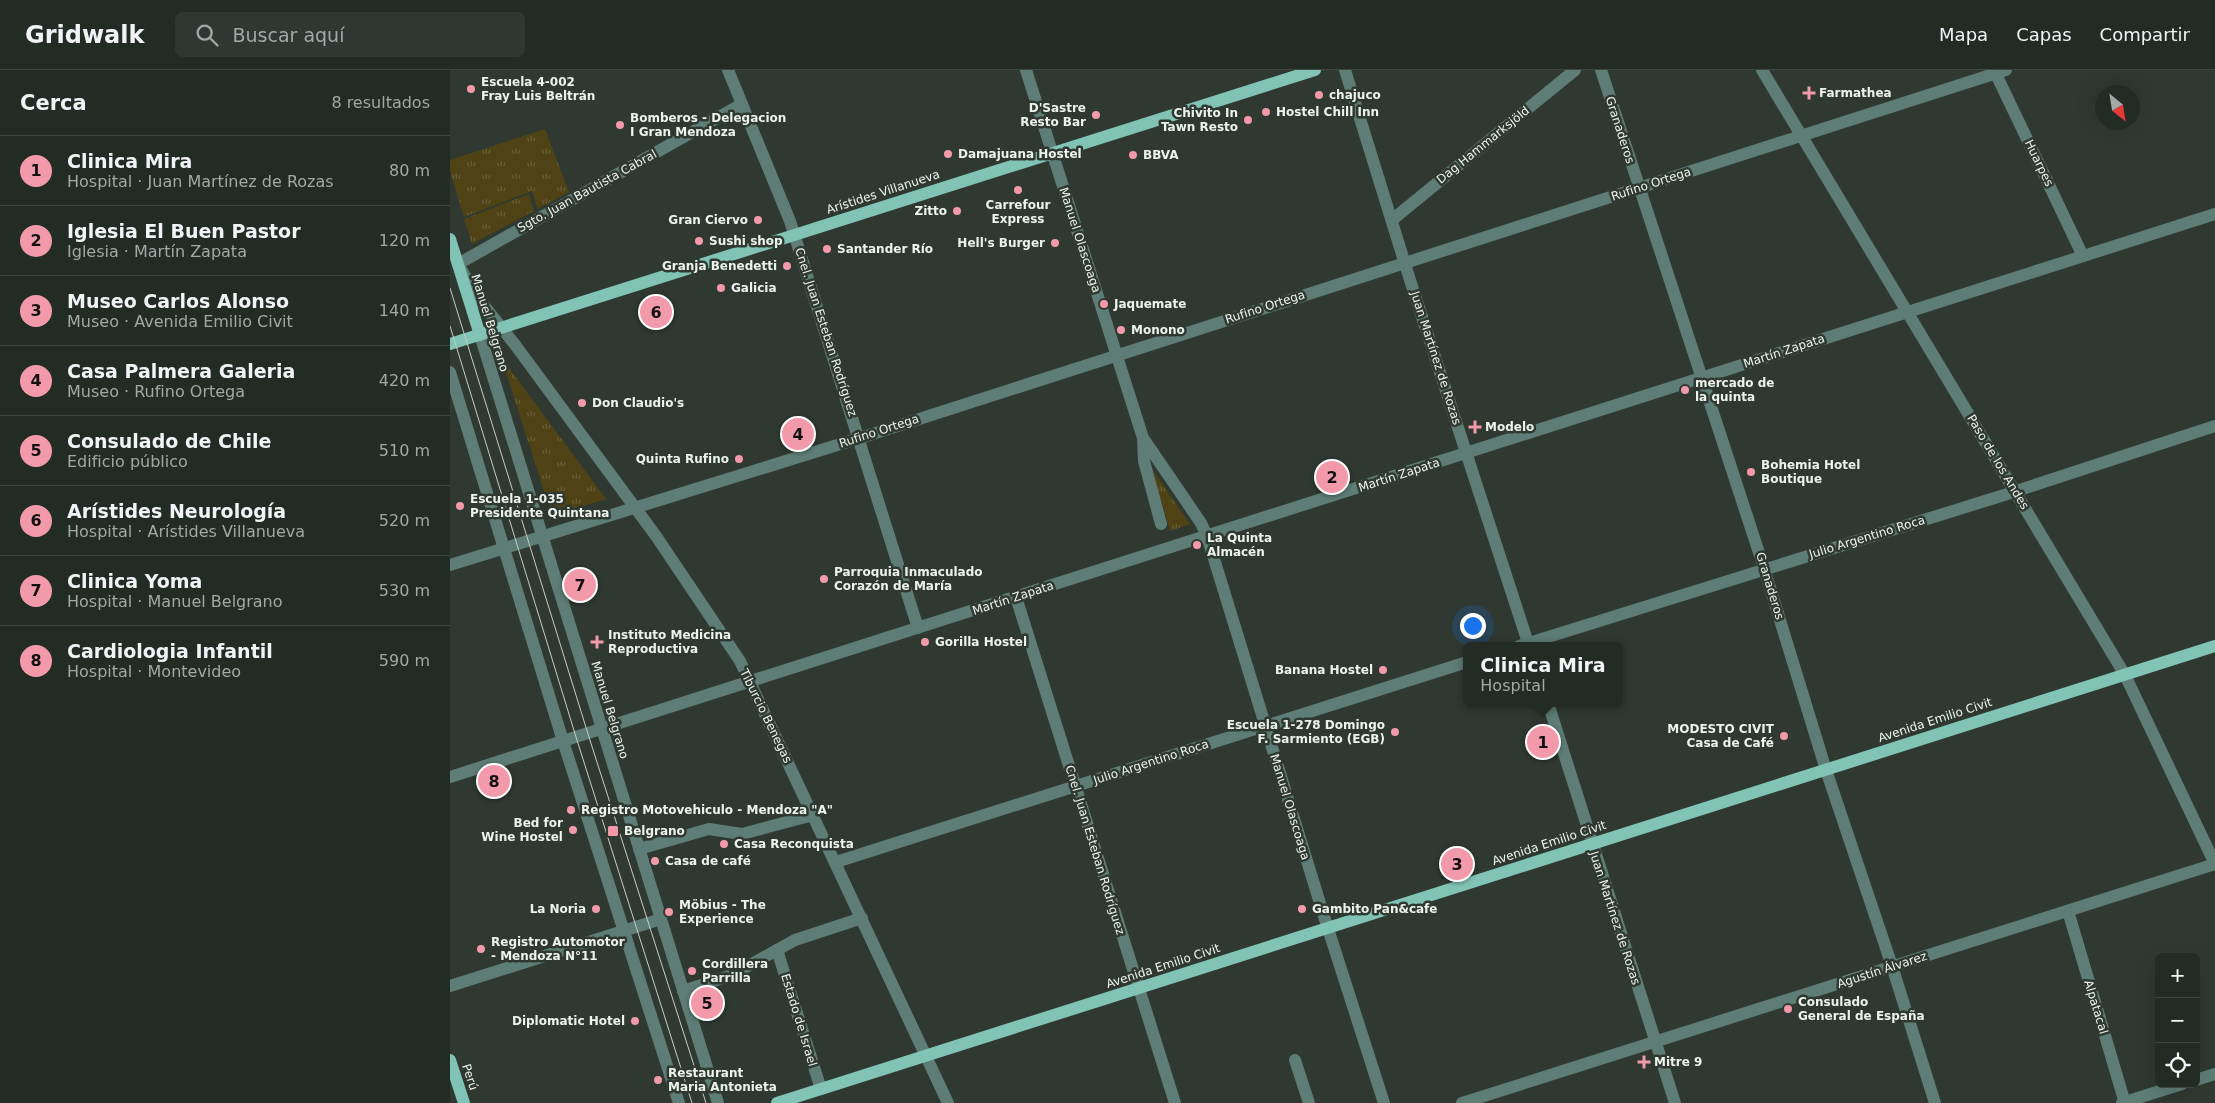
<!DOCTYPE html>
<html lang="es">
<head>
<meta charset="utf-8">
<style>
	body { margin:0; font-family:"DejaVu Sans",sans-serif; background:#2f3732; color:#f1f3f6 }
	.controls { position:absolute; right:15px; bottom:15px; display:grid; overflow:hidden; border-radius:8px; box-shadow:0 5px 20px #0002 }
	.controls button { width:45px; height:45px; display:grid; place-items:center; padding:0; border:0; border-bottom:1px solid #404742; background:#232b25; color:#f1f3f6; font:25px sans-serif }
	.compass { position:absolute; left:1645px; top:15px; width:45px; height:45px; border-radius:50%; background:#232b25; box-shadow:0 5px 20px #0002; rotate:150deg }
	.you { position:absolute; left:1022px; top:555px; width:18px; height:18px; margin:-12px; border:4px solid #fff; border-radius:50%; background:#1a73e8; box-shadow:0 0 0 8px #1a73e833 }
	.badge { display:grid; place-items:center; width:32px; height:32px; border-radius:50%; background:#f39aaa; color:#111; font-size:16px; font-weight:700 }
	.pin { position:absolute; translate:-50% -50%; border:2px solid #fff; box-shadow:0 1px 5px #0006 }
	.popup { position:absolute; left:1013px; top:572px; width:160px; height:65px; box-sizing:border-box; display:grid; place-content:center; border-radius:8px; background:#232b25; filter:drop-shadow(0 1px 4px #0005); font-size:16px; white-space:nowrap; color:#a3a7a7 }
	.popup b { font-size:19px; color:#f1f3f6 }
	.popup::after { content:''; position:absolute; left:50%; top:100%; margin-left:-10px; border:10px solid transparent; border-top-color:#232b25 }
	.list { margin:0; padding:0; list-style:none }
	h2 { display:flex; justify-content:space-between; align-items:center; height:65px; margin:0; padding:0 20px; font-size:21px }
	h2 small { font-size:16px; font-weight:400; color:#a3a7a7 }
	.list li { display:grid; grid-template-columns:32px 1fr auto; gap:15px; align-items:center; box-sizing:border-box; height:70px; padding:0 20px; border-top:1px solid #404742 }
	.list b { display:block; font-size:19px; white-space:nowrap }
	.list p { margin:0; font-size:16px; white-space:nowrap; color:#a3a7a7 }
	.list em { font-size:16px; font-style:normal; color:#a3a7a7 }
	.icon { flex:none; width:28px; height:28px; fill:none; stroke:currentColor; stroke-width:2; stroke-linecap:round; stroke-linejoin:round }
	.map { position:relative; flex:none; width:1765px; height:1033px; overflow:hidden }
	header { display:flex; align-items:center; gap:30px; box-sizing:border-box; height:70px; padding:0 25px; background:#232b25; border-bottom:1px solid #404742 }
	header strong { font-size:24px }
	nav { display:flex; gap:28px; margin-inline-start:auto; font-size:18px }
	.search { width:350px; height:45px; background:#2f3732; display:flex; align-items:center; gap:12px; box-sizing:border-box; padding:0 18px; border-radius:8px; color:#a3a7a7; font-size:19px }
	main { display:flex }
	aside { flex:1; background:#232b25 }
	.map>svg:first-child { display:block }
	.park { fill:url(#park-tufts) }
	.lines { fill:none; stroke-linecap:round; stroke-linejoin:round }
	.minor { stroke:#5e7d76; stroke-width:12 }
	.major { stroke:#81c3b5; stroke-width:12 }
	.tram { stroke:#c6cdc7; stroke-width:1 }
	.poi-dot { fill:#f39aaa; stroke:#2f3931; stroke-width:2 }
	.labels { text-anchor:middle; stroke-width:5; stroke-linejoin:round; paint-order:stroke }
	.poi-label { font-size:12px; font-weight:bold; fill:#ecf2ed; stroke:#2f3931; text-anchor:start }
	.street-label { font-size:12px; fill:#ecf2ed; stroke:#2f3931 }
</style>
</head>
<body>
<header>
<strong>Gridwalk</strong>
<div class="search"><svg class="icon" aria-label="search" viewBox="0 0 24 24"><circle cx="10" cy="10" r="6"/><path d="M15 15l6 6"/></svg>Buscar aquí</div>
<nav><a>Mapa</a><a>Capas</a><a>Compartir</a></nav>
</header>
<main>
<aside>
<h2>Cerca<small>8 resultados</small></h2>
<ul class="list">
<li><span class="badge">1</span><div><b>Clinica Mira</b><p>Hospital · Juan Martínez de Rozas</p></div><em>80 m</em></li>
<li><span class="badge">2</span><div><b>Iglesia El Buen Pastor</b><p>Iglesia · Martín Zapata</p></div><em>120 m</em></li>
<li><span class="badge">3</span><div><b>Museo Carlos Alonso</b><p>Museo · Avenida Emilio Civit</p></div><em>140 m</em></li>
<li><span class="badge">4</span><div><b>Casa Palmera Galeria</b><p>Museo · Rufino Ortega</p></div><em>420 m</em></li>
<li><span class="badge">5</span><div><b>Consulado de Chile</b><p>Edificio público</p></div><em>510 m</em></li>
<li><span class="badge">6</span><div><b>Arístides Neurología</b><p>Hospital · Arístides Villanueva</p></div><em>520 m</em></li>
<li><span class="badge">7</span><div><b>Clinica Yoma</b><p>Hospital · Manuel Belgrano</p></div><em>530 m</em></li>
<li><span class="badge">8</span><div><b>Cardiologia Infantil</b><p>Hospital · Montevideo</p></div><em>590 m</em></li>
</ul>
</aside>
<div class="map">
<svg width="1765" height="1033" viewBox="0 0 1765 1033">
	<defs>
		<pattern id="park-tufts" width="24" height="20" patternUnits="userSpaceOnUse" patternTransform="scale(1.25)"><rect width="24" height="20" fill="#4f4315"/><path d="M3 7l-1-3M5 7V3M7 7l1-3M15 17l-1-3M17 17v-4M19 17l1-3" fill="none" stroke="#685f37"/></pattern>
	</defs>
	<rect width="100%" height="100%" fill="#2f3931"/>
	<g class="park">
		<path d="M95 59 119 122 88 139 82 121 14 147 0 101V90Z"/>
		<path d="M79 124 84 141 22 174 14 149Z"/>
		<path d="M51 287 156 429 102 446Z"/>
		<path d="M702 399 740 454 720 461Z"/>
	</g>
	<g class="lines">
		<g class="minor">
			<path d="M278 0 340 151 468 558"/>
			<path d="M576 0 693 368 751 453 757 466 873 843 934 1033"/>
			<path d="M895 0 960 210 1079 576"/>
			<path d="M1151 0 1314 498 1376 700 1442 896 1485 1033"/>
			<path d="M1312 0 1675 605 1765 794"/>
			<path d="M1544 0 1633 186"/>
			<path d="M292 34 8 194 28 228 66 276 206 466 290 591 498 1033"/>
			<path d="M942 150 1125 0"/>
			<path d="M30 265 268 1033"/>
			<path d="M0 302 113 671 229 1033"/>
			<path d="M693 369 694 391 711 454"/>
			<path d="M0 495 410 368 1556 0"/>
			<path d="M566 527 725 1033"/>
			<path d="M1069 576 1551 426 1765 356"/>
			<path d="M1098 633 1225 1033"/>
			<path d="M0 707 1765 144"/>
			<path d="M189 779 259 759 292 764 363 745"/>
			<path d="M386 792 1017 592"/>
			<path d="M1618 841 1675 1033"/>
			<path d="M327 880 371 1019"/>
			<path d="M0 916 211 849"/>
			<path d="M233 921 282 905 345 870 412 848"/>
			<path d="M845 990 859 1033"/>
			<path d="M1746 1010 1765 1004"/>
			<path d="M1012 1033 1765 794"/>
			<path d="M1672 1033 1732 1014"/>
		</g>
		<g class="major">
			<path d="M0 169 30 265"/>
			<path d="M0 274 865 0"/>
			<path d="M0 990 14 1033"/>
			<path d="M327 1033 1765 576"/>
		</g>
		<g class="tram">
			<path d="M0 218 138 664 256 1033"/>
			<path d="M0 256 126 667 242 1033"/>
		</g>
	</g>
	<g class="poi-dot">
		<circle cx="21" cy="19" r="5"/>
		<path d="M1356.5 15.5h5v5h5v5h-5v5h-5v-5h-5v-5h5z"/>
		<circle cx="869" cy="25" r="5"/>
		<circle cx="816" cy="42" r="5"/>
		<circle cx="646" cy="45" r="5"/>
		<circle cx="798" cy="50" r="5"/>
		<circle cx="170" cy="55" r="5"/>
		<circle cx="498" cy="84" r="5"/>
		<circle cx="683" cy="85" r="5"/>
		<circle cx="568" cy="120" r="5"/>
		<circle cx="507" cy="141" r="5"/>
		<circle cx="308" cy="150" r="5"/>
		<circle cx="249" cy="171" r="5"/>
		<circle cx="605" cy="173" r="5"/>
		<circle cx="377" cy="179" r="5"/>
		<circle cx="337" cy="196" r="5"/>
		<circle cx="271" cy="218" r="5"/>
		<circle cx="654" cy="234" r="5"/>
		<circle cx="671" cy="260" r="5"/>
		<circle cx="1235" cy="320" r="5"/>
		<circle cx="132" cy="333" r="5"/>
		<path d="M1022.5 349.5h5v5h5v5h-5v5h-5v-5h-5v-5h5z"/>
		<circle cx="289" cy="389" r="5"/>
		<circle cx="1301" cy="402" r="5"/>
		<circle cx="10" cy="436" r="5"/>
		<circle cx="747" cy="475" r="5"/>
		<circle cx="374" cy="509" r="5"/>
		<path d="M144.5 564.5h5v5h5v5h-5v5h-5v-5h-5v-5h5z"/>
		<circle cx="475" cy="572" r="5"/>
		<circle cx="933" cy="600" r="5"/>
		<circle cx="945" cy="662" r="5"/>
		<circle cx="1334" cy="666" r="5"/>
		<circle cx="121" cy="740" r="5"/>
		<circle cx="123" cy="760" r="5"/>
		<rect x="157" y="755" width="12" height="12" rx="2.5"/>
		<circle cx="274" cy="774" r="5"/>
		<circle cx="205" cy="791" r="5"/>
		<circle cx="146" cy="839" r="5"/>
		<circle cx="852" cy="839" r="5"/>
		<circle cx="219" cy="842" r="5"/>
		<circle cx="31" cy="879" r="5"/>
		<circle cx="242" cy="901" r="5"/>
		<circle cx="1338" cy="939" r="5"/>
		<circle cx="185" cy="951" r="5"/>
		<path d="M1191.5 984.5h5v5h5v5h-5v5h-5v-5h-5v-5h5z"/>
		<circle cx="208" cy="1010" r="5"/>
	</g>
	<g class="labels">
		<g class="poi-label">
			<text x="31" y="16">Escuela 4-002<tspan x="31" dy="14">Fray Luis Beltrán</tspan></text>
			<text x="1369" y="27">Farmathea</text>
			<text x="879" y="29">chajuco</text>
			<text x="636" y="42" text-anchor="end">D'Sastre<tspan x="636" dy="14">Resto Bar</tspan></text>
			<text x="826" y="46">Hostel Chill Inn</text>
			<text x="788" y="47" text-anchor="end">Chivito In<tspan x="788" dy="14">Tawn Resto</tspan></text>
			<text x="180" y="52">Bomberos - Delegacion<tspan x="180" dy="14">I Gran Mendoza</tspan></text>
			<text x="508" y="88">Damajuana Hostel</text>
			<text x="693" y="89">BBVA</text>
			<text x="568" y="139" text-anchor="middle">Carrefour<tspan x="568" dy="14">Express</tspan></text>
			<text x="497" y="145" text-anchor="end">Zitto</text>
			<text x="298" y="154" text-anchor="end">Gran Ciervo</text>
			<text x="259" y="175">Sushi shop</text>
			<text x="595" y="177" text-anchor="end">Hell's Burger</text>
			<text x="387" y="183">Santander Río</text>
			<text x="327" y="200" text-anchor="end">Granja Benedetti</text>
			<text x="281" y="222">Galicia</text>
			<text x="664" y="238">Jaquemate</text>
			<text x="681" y="264">Monono</text>
			<text x="1245" y="317">mercado de<tspan x="1245" dy="14">la quinta</tspan></text>
			<text x="142" y="337">Don Claudio's</text>
			<text x="1035" y="361">Modelo</text>
			<text x="279" y="393" text-anchor="end">Quinta Rufino</text>
			<text x="1311" y="399">Bohemia Hotel<tspan x="1311" dy="14">Boutique</tspan></text>
			<text x="20" y="433">Escuela 1-035<tspan x="20" dy="14">Presidente Quintana</tspan></text>
			<text x="757" y="472">La Quinta<tspan x="757" dy="14">Almacén</tspan></text>
			<text x="384" y="506">Parroquia Inmaculado<tspan x="384" dy="14">Corazón de María</tspan></text>
			<text x="158" y="569">Instituto Medicina<tspan x="158" dy="14">Reproductiva</tspan></text>
			<text x="485" y="576">Gorilla Hostel</text>
			<text x="923" y="604" text-anchor="end">Banana Hostel</text>
			<text x="935" y="659" text-anchor="end">Escuela 1-278 Domingo<tspan x="935" dy="14">F. Sarmiento (EGB)</tspan></text>
			<text x="1324" y="663" text-anchor="end">MODESTO CIVIT<tspan x="1324" dy="14">Casa de Café</tspan></text>
			<text x="131" y="744">Registro Motovehiculo - Mendoza "A"</text>
			<text x="113" y="757" text-anchor="end">Bed for<tspan x="113" dy="14">Wine Hostel</tspan></text>
			<text x="174" y="765">Belgrano</text>
			<text x="284" y="778">Casa Reconquista</text>
			<text x="215" y="795">Casa de café</text>
			<text x="229" y="839">Möbius - The<tspan x="229" dy="14">Experience</tspan></text>
			<text x="136" y="843" text-anchor="end">La Noria</text>
			<text x="862" y="843">Gambito Pan&amp;cafe</text>
			<text x="41" y="876">Registro Automotor<tspan x="41" dy="14">- Mendoza N°11</tspan></text>
			<text x="252" y="898">Cordillera<tspan x="252" dy="14">Parrilla</tspan></text>
			<text x="1348" y="936">Consulado<tspan x="1348" dy="14">General de España</tspan></text>
			<text x="175" y="955" text-anchor="end">Diplomatic Hotel</text>
			<text x="1204" y="996">Mitre 9</text>
			<text x="218" y="1007">Restaurant<tspan x="218" dy="14">Maria Antonieta</tspan></text>
		</g>
		<g class="street-label">
			<text transform="translate(1170 60) rotate(72)" y="4">Granaderos</text>
			<text transform="translate(1033 75) rotate(-39)" y="4">Dag Hammarksjöld</text>
			<text transform="translate(1589 93) rotate(64)" y="4">Huarpes</text>
			<text transform="translate(1201 114) rotate(-18)" y="4">Rufino Ortega</text>
			<text transform="translate(137 121) rotate(-29)" y="4">Sgto. Juan Bautista Cabral</text>
			<text transform="translate(433 122) rotate(-18)" y="4">Arístides Villanueva</text>
			<text transform="translate(630 170) rotate(72)" y="4">Manuel Olascoaga</text>
			<text transform="translate(815 237) rotate(-18)" y="4">Rufino Ortega</text>
			<text transform="translate(40 253) rotate(73)" y="4">Manuel Belgrano</text>
			<text transform="translate(376 262) rotate(72)" y="4">Cnel. Juan Esteban Rodríguez</text>
			<text transform="translate(1334 281) rotate(-18)" y="4">Martín Zapata</text>
			<text transform="translate(986 288) rotate(72)" y="4">Juan Martínez de Rozas</text>
			<text transform="translate(429 361) rotate(-18)" y="4">Rufino Ortega</text>
			<text transform="translate(1548 392) rotate(59)" y="4">Paso de los Andes</text>
			<text transform="translate(949 405) rotate(-18)" y="4">Martín Zapata</text>
			<text transform="translate(1417 467) rotate(-17)" y="4">Julio Argentino Roca</text>
			<text transform="translate(1320 516) rotate(73)" y="4">Granaderos</text>
			<text transform="translate(563 528) rotate(-18)" y="4">Martín Zapata</text>
			<text transform="translate(160 640) rotate(73)" y="4">Manuel Belgrano</text>
			<text transform="translate(316 646) rotate(64)" y="4">Tiburcio Benegas</text>
			<text transform="translate(1485 650) rotate(-18)" y="4">Avenida Emilio Civit</text>
			<text transform="translate(701 692) rotate(-18)" y="4">Julio Argentino Roca</text>
			<text transform="translate(840 737) rotate(73)" y="4">Manuel Olascoaga</text>
			<text transform="translate(1099 773) rotate(-18)" y="4">Avenida Emilio Civit</text>
			<text transform="translate(645 780) rotate(73)" y="4">Cnel. Juan Esteban Rodríguez</text>
			<text transform="translate(1165 848) rotate(72)" y="4">Juan Martínez de Rozas</text>
			<text transform="translate(713 896) rotate(-18)" y="4">Avenida Emilio Civit</text>
			<text transform="translate(1432 900) rotate(-18)" y="4">Agustín Álvarez</text>
			<text transform="translate(1646 937) rotate(73)" y="4">Alpatacal</text>
			<text transform="translate(349 950) rotate(73)" y="4">Estado de Israel</text>
			<text transform="translate(20 1007) rotate(72)" y="4">Perú</text>
		</g>
	</g>
</svg>
<div class="controls">
<button>+</button>
<button>−</button>
<button><svg class="icon" aria-label="locate" viewBox="0 0 24 24"><circle cx="12" cy="12" r="6"/><path d="M12 2v4M12 18v4M2 12h4M18 12h4"/></svg></button>
</div>
<svg class="compass" viewBox="-18 -18 36 36"><path d="M0-13l5 13h-10z" fill="#e53935"/><path d="M0 13l5-13h-10z" fill="#a3a7a7"/></svg>
<div class="you"></div>
<div class="pin badge" style="left:1093px;top:672px">1</div>
<div class="popup"><b>Clinica Mira</b>Hospital</div>
<div class="pin badge" style="left:882px;top:407px">2</div>
<div class="pin badge" style="left:1007px;top:794px">3</div>
<div class="pin badge" style="left:348px;top:364px">4</div>
<div class="pin badge" style="left:257px;top:933px">5</div>
<div class="pin badge" style="left:206px;top:242px">6</div>
<div class="pin badge" style="left:130px;top:515px">7</div>
<div class="pin badge" style="left:44px;top:711px">8</div>
</div>
</main>
</body>
</html>
